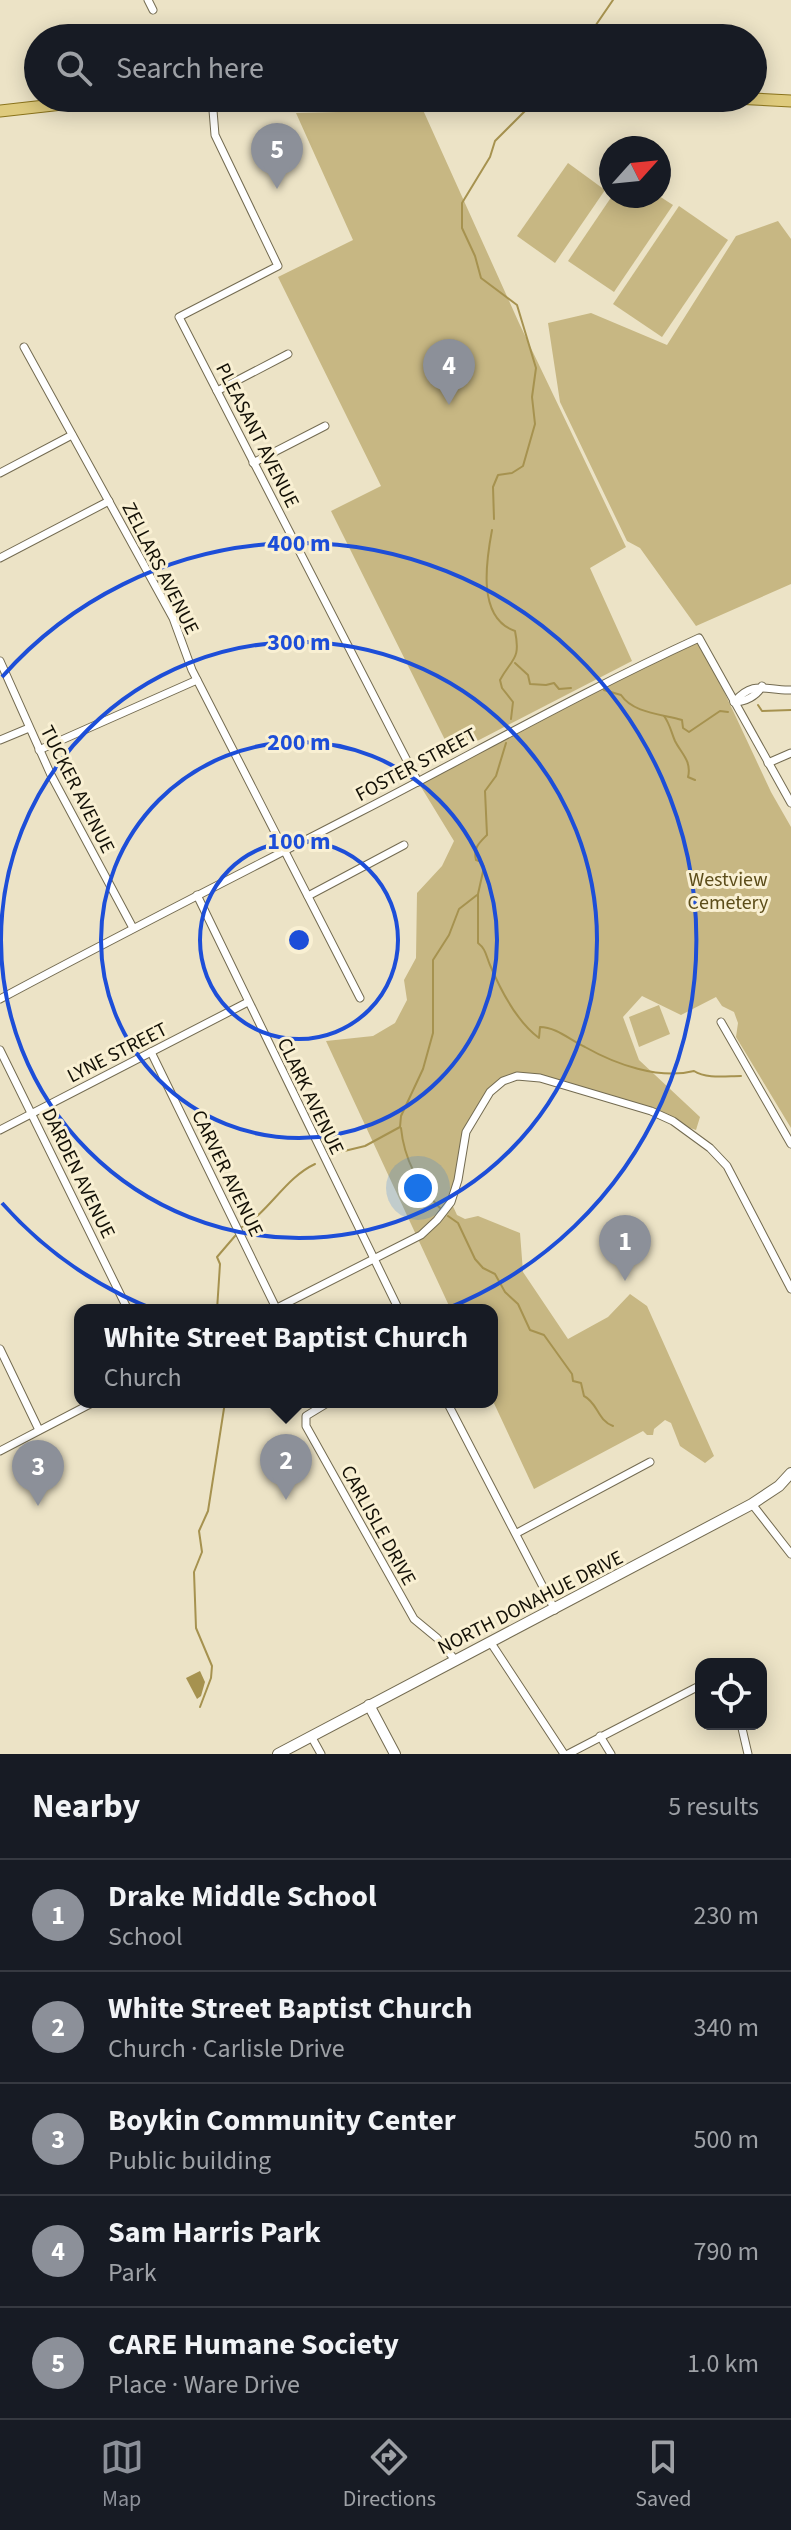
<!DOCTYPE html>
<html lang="en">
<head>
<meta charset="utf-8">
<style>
	body { margin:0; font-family:"Source Sans 3",sans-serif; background:#242831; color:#f1f3f6 }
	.controls { position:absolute; right:24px; bottom:24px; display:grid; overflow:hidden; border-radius:16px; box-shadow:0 4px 20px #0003 }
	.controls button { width:72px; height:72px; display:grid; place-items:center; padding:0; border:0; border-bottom:2px solid #363941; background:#171b24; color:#f1f3f6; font:40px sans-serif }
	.compass { position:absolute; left:599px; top:136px; width:72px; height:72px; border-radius:50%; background:#171b24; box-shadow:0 4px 20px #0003; rotate:63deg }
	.you { position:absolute; left:418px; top:1188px; width:28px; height:28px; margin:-20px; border:6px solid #fff; border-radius:50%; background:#1a73e8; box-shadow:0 0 0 12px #1a73e833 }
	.badge { display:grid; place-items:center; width:52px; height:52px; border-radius:50%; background:#8c9099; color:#fff; font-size:26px; font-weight:700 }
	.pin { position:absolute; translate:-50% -66px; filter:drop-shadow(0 2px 4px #0008) }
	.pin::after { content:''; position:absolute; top:42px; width:28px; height:24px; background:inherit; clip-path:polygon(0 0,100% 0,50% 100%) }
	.popup { position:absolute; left:74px; top:1304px; width:424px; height:104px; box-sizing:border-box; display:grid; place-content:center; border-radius:16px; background:#171b24; filter:drop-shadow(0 2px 6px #0005); font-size:26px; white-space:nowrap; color:#9ea1a6 }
	.popup b { font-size:30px; color:#f1f3f6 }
	.popup::after { content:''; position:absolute; left:50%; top:100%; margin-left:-16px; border:16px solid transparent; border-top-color:#171b24 }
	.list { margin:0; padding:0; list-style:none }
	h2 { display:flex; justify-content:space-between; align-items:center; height:104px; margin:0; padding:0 32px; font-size:34px }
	h2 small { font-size:26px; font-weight:400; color:#9ea1a6 }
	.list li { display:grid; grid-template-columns:52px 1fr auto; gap:24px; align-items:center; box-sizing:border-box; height:112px; padding:0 32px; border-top:2px solid #363941 }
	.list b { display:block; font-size:30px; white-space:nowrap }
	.list p { margin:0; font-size:26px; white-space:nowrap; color:#9ea1a6 }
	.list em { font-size:26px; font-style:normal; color:#9ea1a6 }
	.icon { flex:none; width:44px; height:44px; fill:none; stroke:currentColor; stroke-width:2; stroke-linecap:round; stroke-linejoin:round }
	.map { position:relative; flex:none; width:791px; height:1754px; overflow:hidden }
	.search { position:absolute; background:#171b24; box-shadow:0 4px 20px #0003; left:24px; right:24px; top:24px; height:88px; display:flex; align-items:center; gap:20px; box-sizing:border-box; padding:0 28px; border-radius:44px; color:#9ea1a6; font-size:30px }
	.sheet { height:664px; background:#171b24 }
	nav { display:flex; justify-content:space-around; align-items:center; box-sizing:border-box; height:112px; border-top:2px solid #363941; background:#171b24; font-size:22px; color:#9ea1a6 }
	nav a { display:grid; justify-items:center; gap:4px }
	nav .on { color:#8c9099 }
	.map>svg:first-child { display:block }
	.green { fill:#c7b783 }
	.water { fill:#a6924f }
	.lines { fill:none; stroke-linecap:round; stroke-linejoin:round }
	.stream { stroke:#a6924f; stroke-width:2 }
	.street-casing { stroke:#736b51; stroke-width:9 }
	.secondary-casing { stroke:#736b51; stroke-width:12 }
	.primary-casing { stroke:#8a731b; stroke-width:13 }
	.street { stroke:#fff; stroke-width:7 }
	.secondary { stroke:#fff; stroke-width:10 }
	.primary { stroke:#dfcb7d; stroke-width:11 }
	.ring { fill:none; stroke:#1d4ed8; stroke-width:4 }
	.labels { text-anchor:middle; stroke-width:6; stroke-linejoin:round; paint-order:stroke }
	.street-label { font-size:20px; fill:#131006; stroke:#f9f0d3 }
	.park-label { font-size:20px; fill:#5c4d1a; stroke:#f9f0d3 }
	.centre { fill:#1d4ed8; stroke:#f9f0d3; stroke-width:4 }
	.ring-label { font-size:24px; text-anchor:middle; font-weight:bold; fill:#1d4ed8; stroke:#f9f0d3; stroke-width:6; stroke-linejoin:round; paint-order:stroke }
</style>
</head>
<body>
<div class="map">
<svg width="791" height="1754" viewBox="0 0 791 1754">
	<rect width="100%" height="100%" fill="#ece3c6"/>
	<g class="green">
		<path d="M423 110 519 323 626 547 590 568 632 661 452 754 331 511 381 486 278 277 353 240 296 113Z"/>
		<path d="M568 163 605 190 555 263 517 236Z"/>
		<path d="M612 196H659L673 205 614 292 568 261Z"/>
		<path d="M679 206 728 240 662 337 613 304Z"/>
		<path d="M778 221 791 239V584L696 626 640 548 627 541 560 402 548 323 591 313 667 345 736 236Z"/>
		<path d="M699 638 771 792 791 827V1128L736 1037 738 1023 734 1012 722 1006 716 997 681 1015 642 996 623 1017 639 1060 700 1117 696 1130 540 1078 517 1076 496 1086 466 1132 451 1202 457 1215 465 1219 478 1216 520 1233 523 1272 568 1339 608 1317 630 1294 647 1306 714 1456 705 1463 680 1446 671 1423 665 1420 654 1429 653 1435H647L643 1431 534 1489 492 1399V1310H451L326 1041 373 1036 395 1023 407 1000 404 980 416 958 417 893 442 866 454 841 418 782Z"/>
		<path d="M659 1005 670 1034 639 1047 629 1017Z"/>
	</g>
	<path class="water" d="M200 1671 205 1682 201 1696 197 1699 186 1678Z"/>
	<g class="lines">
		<g class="stream">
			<path d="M587 38 613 0"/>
			<path d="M494 519 493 487 498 475 512 473 523 466 535 424 532 397 536 368 517 305 481 278 475 256 462 228V203L490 157 495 141 529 107"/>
			<path d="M492 530C486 562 477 618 515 631 521 660 512 658 500 680L502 688 513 702 511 719"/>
			<path d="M515 663 528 675 530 684 546 685 554 683 559 689 571 688"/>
			<path d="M604 690 621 695C633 713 661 714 682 720L683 728 689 732 720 711 728 712"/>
			<path d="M758 705 762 711 791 710"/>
			<path d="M664 716C670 724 671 732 675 741 681 753 692 761 688 777L695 780"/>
			<path d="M506 743 496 776 485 791 487 835C479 843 473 848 476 860L482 862 484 867 478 894V943C486 949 486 956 490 965 501 991 516 1021 539 1038L540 1027C556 1027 570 1040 585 1047 615 1064 659 1080 694 1071 706 1079 726 1076 741 1076"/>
			<path d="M401 1128C404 1159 419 1187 440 1208"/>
			<path d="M332 1154 365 1146 400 1127 401 1116 423 1069 433 1033V960L449 935 459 909 477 895"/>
			<path d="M448 1216 458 1223 475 1259 483 1268 495 1274 505 1292 518 1304 530 1330 544 1335 572 1374 573 1381 581 1383 584 1396C598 1403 597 1420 613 1426"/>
			<path d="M242 1227C270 1211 285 1178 315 1164"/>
			<path d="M217 1310 220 1264 217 1257 235 1236"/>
			<path d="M200 1707 211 1678 212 1666 196 1628 194 1572 202 1552 199 1531 208 1511 225 1402"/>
		</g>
		<g class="street-casing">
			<g id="street">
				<path d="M148 0 153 10"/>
				<path d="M212 98 215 135 278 266 179 317 418 782"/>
				<path d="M24 347 173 618 192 670 360 998"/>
				<path d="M217 391 288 354"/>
				<path d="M253 463 325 426"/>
				<path d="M0 473 72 435"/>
				<path d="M0 558 109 501"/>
				<path d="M0 661 51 775 133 928"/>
				<path d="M734 702C754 679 766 691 791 690"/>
				<path d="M734 702C745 702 757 696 762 686"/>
				<path d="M0 740 29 728"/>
				<path d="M39 750 197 680"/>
				<path d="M768 763 791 753"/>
				<path d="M197 895 399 1310"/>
				<path d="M308 896 404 845"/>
				<path d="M0 999C119 935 240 874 360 812 473 754 583 691 699 638L791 803"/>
				<path d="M721 1022 791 1144"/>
				<path d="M0 1050 128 1310"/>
				<path d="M151 1052 276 1308"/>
				<path d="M0 1130 248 1002"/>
				<path d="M273 1310 421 1235 437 1220 451 1202 458 1180 466 1132 490 1092 503 1081 517 1076 540 1078 651 1111 673 1121 710 1148 727 1166 791 1289"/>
				<path d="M0 1349 39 1430"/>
				<path d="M329 1402 306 1416V1426L414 1619 437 1638 456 1661"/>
				<path d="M447 1402 555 1610"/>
				<path d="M0 1451 94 1402"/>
				<path d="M752 1504 791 1554"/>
				<path d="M517 1533 650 1462"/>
				<path d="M491 1643 564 1754"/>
				<path d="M741 1724 748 1754"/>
				<path d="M311 1736 321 1754"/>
				<path d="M600 1736 611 1754"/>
				<path d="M568 1754 701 1685"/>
			</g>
		</g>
		<g class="secondary-casing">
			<g id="secondary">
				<path d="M369 1705 395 1754"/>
				<path d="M278 1754 752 1504 779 1486 791 1473"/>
			</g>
		</g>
		<g class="primary-casing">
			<g id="primary">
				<path d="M734 98 791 101"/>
				<path d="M0 111 98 100 250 98"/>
			</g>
		</g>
		<use href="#street" class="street"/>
		<use href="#secondary" class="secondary"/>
		<use href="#primary" class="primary"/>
	</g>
	<g class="ring">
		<circle cx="299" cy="940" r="99"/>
		<circle cx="299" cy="940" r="198"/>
		<circle cx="299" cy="940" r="298"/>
		<path d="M2 677A397 397 0 1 1 2 1203"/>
	</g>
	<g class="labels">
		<g class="street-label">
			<text transform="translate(258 435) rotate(63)" y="7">PLEASANT AVENUE</text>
			<text transform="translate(161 568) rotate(63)" y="7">ZELLARS AVENUE</text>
			<text transform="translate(416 764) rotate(-28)" y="7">FOSTER STREET</text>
			<text transform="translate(78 789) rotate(63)" y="7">TUCKER AVENUE</text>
			<text transform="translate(117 1052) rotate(-27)" y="7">LYNE STREET</text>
			<text transform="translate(311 1096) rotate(64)" y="7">CLARK AVENUE</text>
			<text transform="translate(79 1173) rotate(64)" y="7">DARDEN AVENUE</text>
			<text transform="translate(228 1173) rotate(64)" y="7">CARVER AVENUE</text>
			<text transform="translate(379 1525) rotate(61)" y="7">CARLISLE DRIVE</text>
			<text transform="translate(530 1602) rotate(-27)" y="7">NORTH DONAHUE DRIVE</text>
		</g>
		<g class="park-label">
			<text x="728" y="886">Westview<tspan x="728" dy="23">Cemetery</tspan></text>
		</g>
	</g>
	<circle cx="299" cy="940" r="12" class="centre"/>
	<g class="ring-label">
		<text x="299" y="551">400 m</text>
		<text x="299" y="650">300 m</text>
		<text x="299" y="750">200 m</text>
		<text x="299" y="849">100 m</text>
	</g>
</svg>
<div class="controls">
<button><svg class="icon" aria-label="locate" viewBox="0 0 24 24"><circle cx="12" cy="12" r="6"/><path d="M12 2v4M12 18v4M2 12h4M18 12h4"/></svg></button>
</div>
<svg class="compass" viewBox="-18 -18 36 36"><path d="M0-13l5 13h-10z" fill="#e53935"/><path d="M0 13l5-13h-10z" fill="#9ea1a6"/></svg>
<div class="you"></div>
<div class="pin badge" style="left:625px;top:1281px">1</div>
<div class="pin badge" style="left:286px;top:1500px">2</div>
<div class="popup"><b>White Street Baptist Church</b>Church</div>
<div class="pin badge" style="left:38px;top:1506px">3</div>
<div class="pin badge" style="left:449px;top:405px">4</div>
<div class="pin badge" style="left:277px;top:189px">5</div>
<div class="search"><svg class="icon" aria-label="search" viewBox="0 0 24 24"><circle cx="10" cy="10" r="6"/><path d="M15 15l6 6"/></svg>Search here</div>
</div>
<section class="sheet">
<h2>Nearby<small>5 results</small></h2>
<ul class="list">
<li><span class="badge">1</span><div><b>Drake Middle School</b><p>School</p></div><em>230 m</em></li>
<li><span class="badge">2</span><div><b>White Street Baptist Church</b><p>Church · Carlisle Drive</p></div><em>340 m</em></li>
<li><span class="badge">3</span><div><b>Boykin Community Center</b><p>Public building</p></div><em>500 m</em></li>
<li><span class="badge">4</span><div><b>Sam Harris Park</b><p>Park</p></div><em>790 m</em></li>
<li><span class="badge">5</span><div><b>CARE Humane Society</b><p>Place · Ware Drive</p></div><em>1.0 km</em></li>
</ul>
</section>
<nav>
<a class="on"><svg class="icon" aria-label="map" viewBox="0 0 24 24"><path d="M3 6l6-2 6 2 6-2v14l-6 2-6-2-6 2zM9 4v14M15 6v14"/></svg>Map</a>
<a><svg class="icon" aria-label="directions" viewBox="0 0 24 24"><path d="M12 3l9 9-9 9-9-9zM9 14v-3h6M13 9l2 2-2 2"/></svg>Directions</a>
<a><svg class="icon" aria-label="saved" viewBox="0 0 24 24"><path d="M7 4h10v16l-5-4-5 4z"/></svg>Saved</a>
</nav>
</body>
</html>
